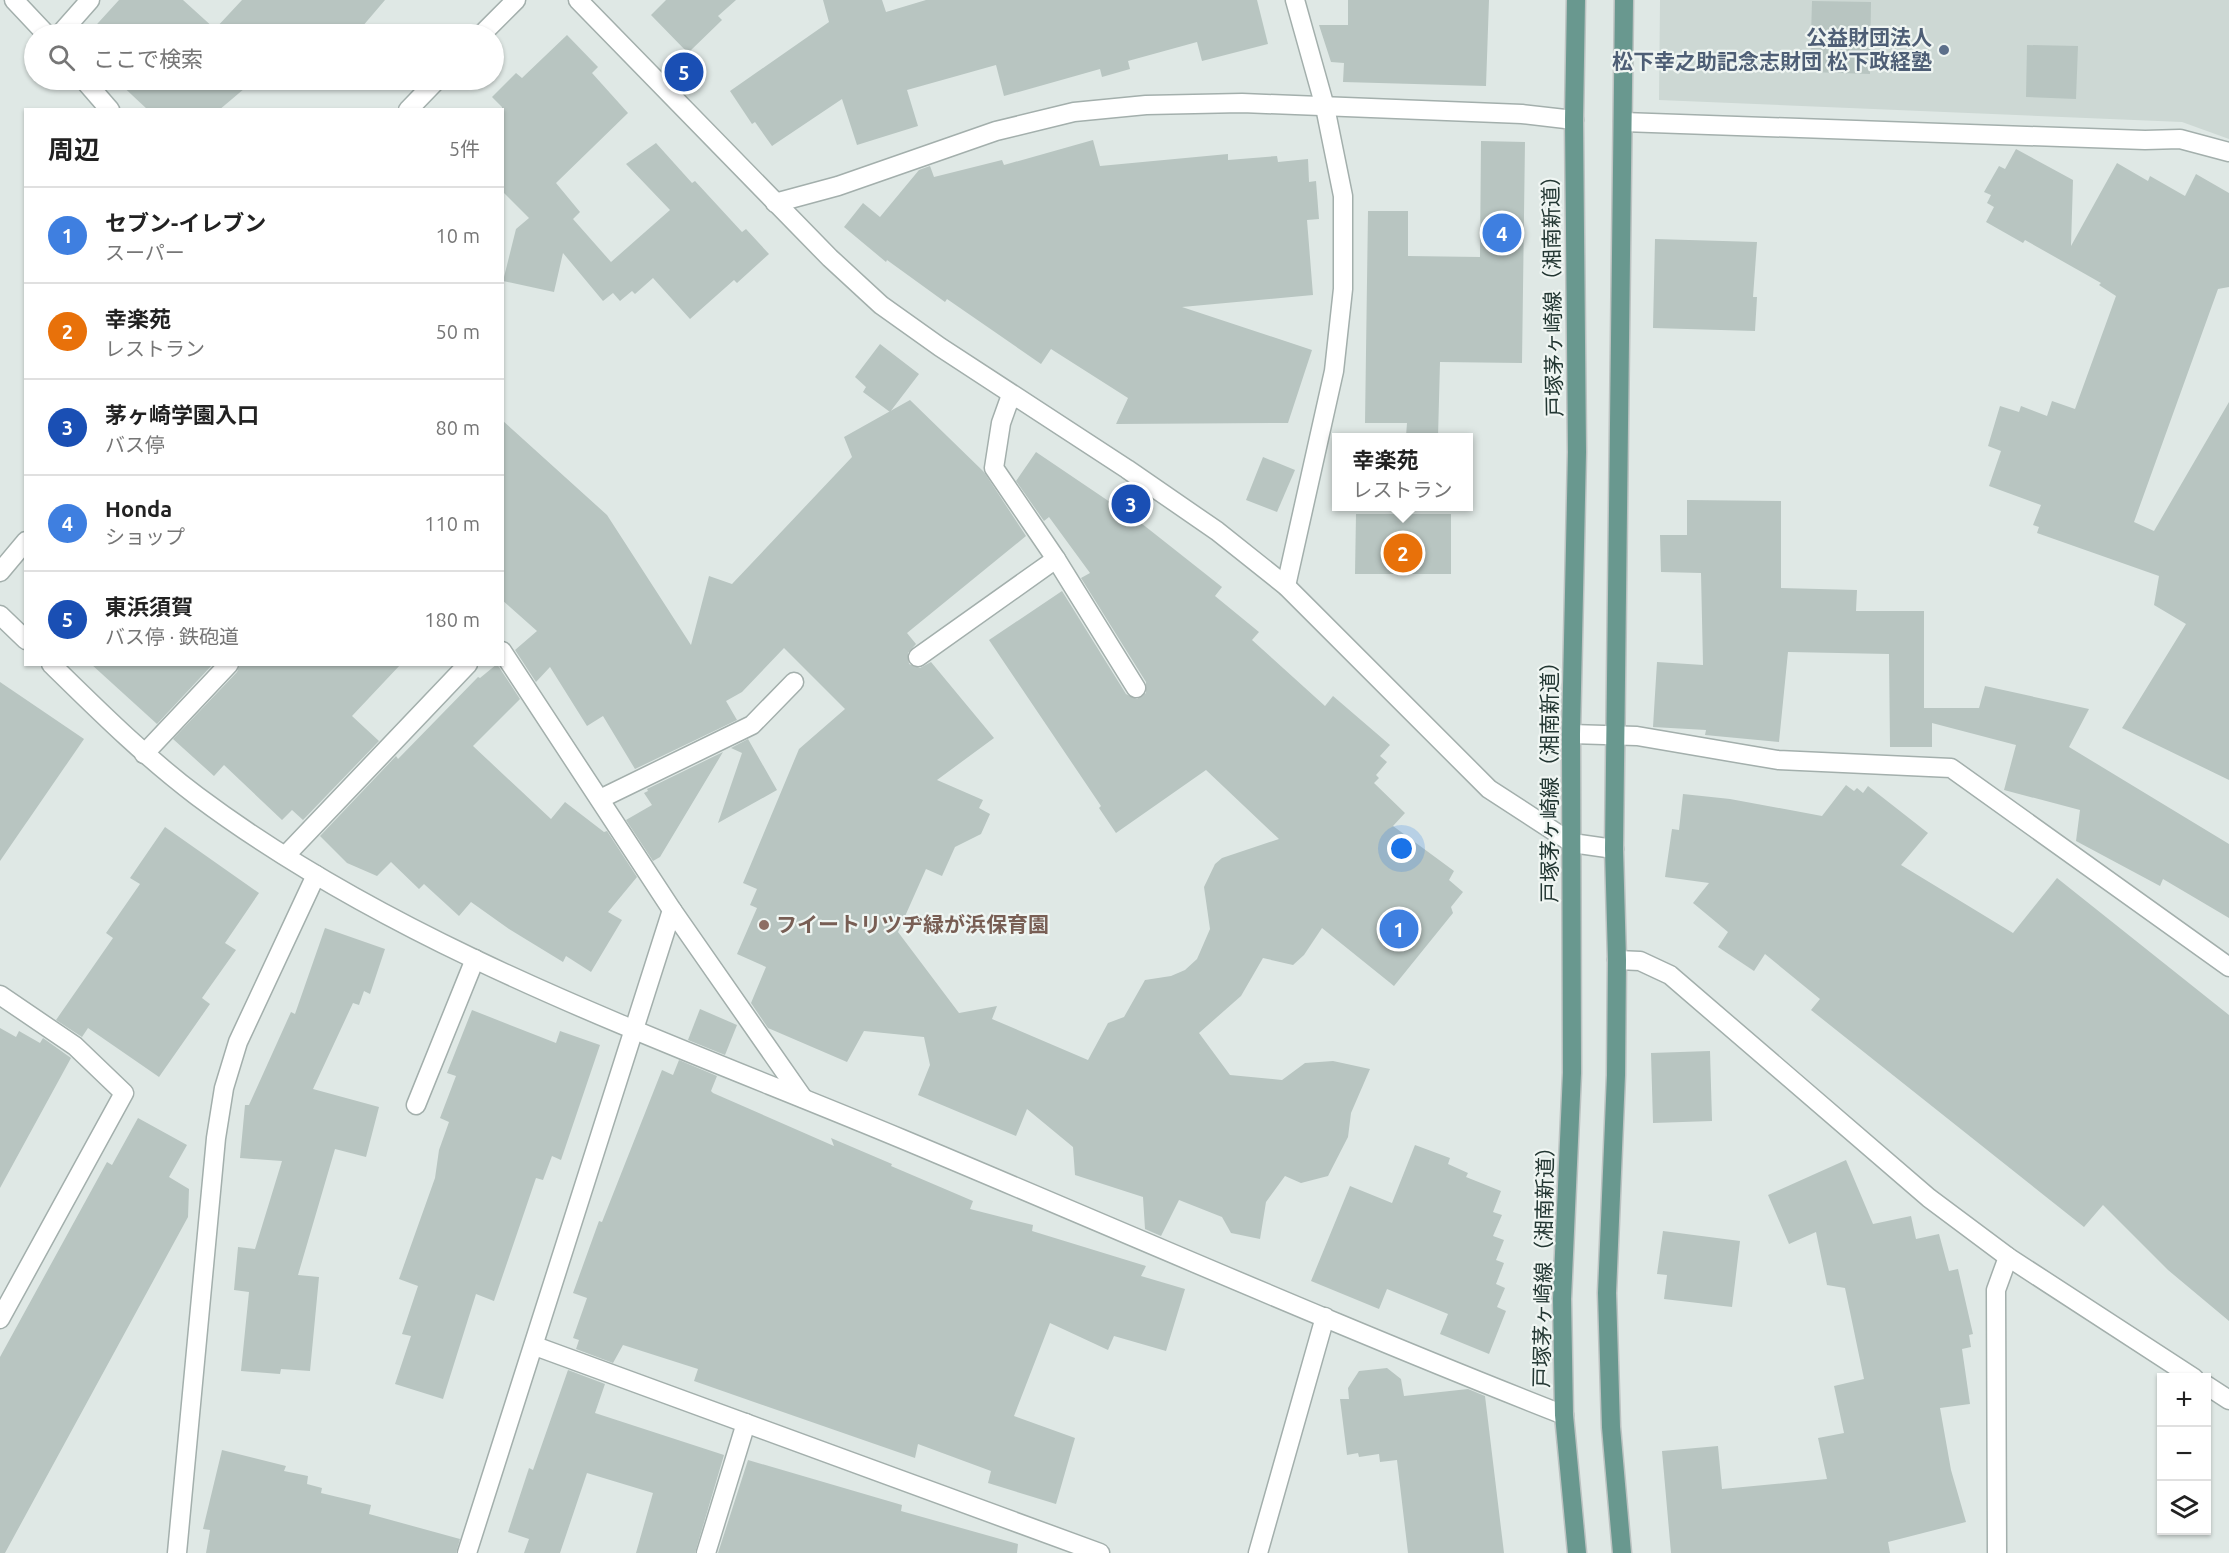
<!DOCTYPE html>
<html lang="ja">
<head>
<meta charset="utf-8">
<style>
	body { margin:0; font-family:Ubuntu,"Noto Sans JP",sans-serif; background:#f2f2f2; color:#222 }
	.controls { position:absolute; right:18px; bottom:18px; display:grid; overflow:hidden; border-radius:0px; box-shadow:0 2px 4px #0004 }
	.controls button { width:54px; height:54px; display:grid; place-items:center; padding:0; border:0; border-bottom:2px solid #e0e0e0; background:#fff; color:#222; font:30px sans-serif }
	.you { position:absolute; left:1402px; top:849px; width:21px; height:21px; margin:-15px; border:4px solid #fff; border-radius:50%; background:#1a73e8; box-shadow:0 0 0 9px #1a73e833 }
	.badge { display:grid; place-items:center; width:39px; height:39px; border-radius:50%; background:#775240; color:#fff; font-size:20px; font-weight:700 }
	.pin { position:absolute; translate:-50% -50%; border:3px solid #fff; box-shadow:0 2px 6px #0006 }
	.popup { position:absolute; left:1332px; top:433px; width:141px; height:78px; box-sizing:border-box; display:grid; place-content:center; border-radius:0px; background:#fff; filter:drop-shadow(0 2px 4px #0005); font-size:20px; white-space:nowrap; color:#767676 }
	.popup b { font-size:22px; color:#222 }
	.popup::after { content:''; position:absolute; left:50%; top:100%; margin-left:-12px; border:12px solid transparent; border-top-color:#fff }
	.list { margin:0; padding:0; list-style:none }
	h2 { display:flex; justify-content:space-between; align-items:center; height:78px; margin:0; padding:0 24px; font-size:26px }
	h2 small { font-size:20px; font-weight:400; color:#767676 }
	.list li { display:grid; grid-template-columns:39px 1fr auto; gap:18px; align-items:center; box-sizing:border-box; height:96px; padding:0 24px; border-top:2px solid #e0e0e0 }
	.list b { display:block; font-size:22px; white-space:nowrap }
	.list p { margin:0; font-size:20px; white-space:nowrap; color:#767676 }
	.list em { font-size:20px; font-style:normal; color:#767676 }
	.icon { flex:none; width:33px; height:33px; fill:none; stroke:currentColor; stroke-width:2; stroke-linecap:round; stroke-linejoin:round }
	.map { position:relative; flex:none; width:2229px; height:1553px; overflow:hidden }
	.search { position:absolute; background:#fff; box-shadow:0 2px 4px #0004; left:24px; top:24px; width:480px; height:66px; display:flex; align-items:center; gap:15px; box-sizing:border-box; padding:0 21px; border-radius:33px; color:#767676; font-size:22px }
	.panel { position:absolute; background:#fff; box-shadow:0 2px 4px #0004; left:24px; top:108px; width:480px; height:558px; border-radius:0px }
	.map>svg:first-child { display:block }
	.built { fill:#cdd8d4 }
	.building { fill:#b8c5c1 }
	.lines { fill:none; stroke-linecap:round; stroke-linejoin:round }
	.minor-casing { stroke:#a3afac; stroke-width:21 }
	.major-casing { stroke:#bdc3c2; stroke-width:21 }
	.minor { stroke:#fff; stroke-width:18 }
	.major { stroke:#69988f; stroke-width:18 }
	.service-dot { fill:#5c6f8a; stroke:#eff5f2; stroke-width:2 }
	.education-dot { fill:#8d6e63; stroke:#eff5f2; stroke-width:2 }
	.labels { text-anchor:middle; stroke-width:4.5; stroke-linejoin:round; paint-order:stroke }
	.service-label { font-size:21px; font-weight:bold; fill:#4e5e75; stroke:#eff5f2; text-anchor:end }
	.street-label { font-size:21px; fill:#223632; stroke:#eff5f2 }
	.education-label { font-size:21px; font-weight:bold; fill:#785e54; stroke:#eff5f2; text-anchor:start }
</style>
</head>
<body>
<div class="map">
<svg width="2229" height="1553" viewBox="0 0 2229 1553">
	<rect width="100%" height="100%" fill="#dfe8e5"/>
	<path class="built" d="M1660 0H2229V139L2182 122 1659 100Z"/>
	<g class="building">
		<path d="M119 0H183L215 29 242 0H385L356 34H88Z"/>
		<path d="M666 0H736L718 16 722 20 688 53 651 15Z"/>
		<path d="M823 0H882L886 12 926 0H1257L1268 44 1202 61 1197 42 1128 61 1130 69 1102 77 1100 69 1004 96 996 65 907 90 918 126 857 145 842 99 772 146 755 122 752 124 730 91 829 22Z"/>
		<path d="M1348 0H1489L1486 86 1343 82 1344 63 1331 62 1319 25H1348Z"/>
		<path d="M1812 1 1871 2 1870 74 1810 72Z"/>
		<path d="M567 35 598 67 592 73 628 113 556 183 580 212 573 219 611 262 670 210 626 164 656 143 692 183 695 181 742 232 746 229 769 254 737 283 734 280 690 319 653 278 635 294 632 291 620 301 613 293 603 301 563 253 554 292 503 281 516 229 529 218 502 191V107L492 97 516 73 522 78Z"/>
		<path d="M2027 45 2078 46 2076 99 2026 97Z"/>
		<path d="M116 80H248L251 83 219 110H148Z"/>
		<path d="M1093 140 1100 166 1228 154V160L1277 156 1278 162 1308 159 1309 182 1316 181 1319 219 1307 220 1313 295 1182 307 1312 350 1288 423 1116 424 1128 398 1051 349 1041 364 947 299 945 302 887 260 886 262 844 227 863 203 880 217 919 170 930 166 934 177 1002 160 1004 165Z"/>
		<path d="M1481 141 1525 142 1522 363 1440 362 1438 437 1406 436 1407 423H1365L1368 211H1408V256L1480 257Z"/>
		<path d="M2016 149 2073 180 2071 246 2117 163 2148 181 2150 176 2185 196 2196 174 2229 193V287L2218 289 2134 522 2154 531 2229 402V780L2122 728 2186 624 2154 605 2159 576 2037 533 2039 527 2033 525 2041 505 1989 486 2001 451 1988 446 2000 406 2019 412 2021 406 2047 416 2052 401 2075 409 2116 296 2099 285 2101 283 2025 240 2023 243 1986 222 1994 207 1987 203 1991 195 1984 192 1999 166 2005 169Z"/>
		<path d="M1655 239 1757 242 1753 297H1757L1755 331 1653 328Z"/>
		<path d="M880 344 919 374 890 412 863 392 866 387 855 377Z"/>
		<path d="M910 400 984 472 1026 536 907 633 916 644 908 653 909 664 920 668 931 662 994 738 937 780 983 800 979 808 990 814 981 834 955 847 942 876 926 869 898 932 959 1013 997 1006 992 1019 1088 1060 1108 1023 1124 1017 1145 980 1171 976 1185 970 1197 959 1210 929 1204 887 1215 864 1222 858 1279 839 1206 770 1116 833 1099 808 1101 806 989 640 1062 591 1126 694 1137 699 1146 693V682L1081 578 1090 573 1049 517 1044 521 1016 481 1036 452 1141 523 1222 587 1215 596 1259 632 1252 640 1325 706 1333 696 1390 745 1380 756 1387 762 1376 775 1379 778 1374 783 1405 813 1393 826 1454 871 1449 880 1463 892 1451 907 1453 913 1394 986 1322 928 1304 955 1293 965 1263 958 1241 996 1199 1033 1230 1075 1282 1080 1305 1063 1333 1061 1370 1069 1351 1113 1348 1137 1328 1176 1301 1183 1285 1176 1266 1202 1260 1239 1231 1233 1222 1217 1179 1200 1161 1236 1145 1229 1143 1197 1075 1175 1073 1147 1027 1109 1016 1136 918 1095 930 1065 924 1037 864 1031 847 1062 768 1028 751 1003 766 967 737 954 757 908 750 905 757 889 743 883 799 749 845 709 784 648 742 692 726 701 737 720 635 769 603 716 587 726 550 667 536 682 515 650 537 631 502 600V420L607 515 691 645 709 576 732 584 852 457 844 437Z"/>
		<path d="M1263 457 1295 470 1277 512 1246 500Z"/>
		<path d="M1687 500 1781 501V588L1857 590 1856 611H1924V708H1979L1985 686 2089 709 2069 747 2229 844V918L2163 879 2160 886 2076 841 2080 810 2004 790 2016 745 1932 723V747H1890L1889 654 1788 652 1779 742 1705 735 1706 730 1653 727 1657 662 1703 665 1701 573 1661 572 1660 535H1687Z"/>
		<path d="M1356 514H1451V574H1355Z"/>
		<path d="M91 664H213L157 724Z"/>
		<path d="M240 664H401L352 716 379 741 303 820 292 810 282 820 224 765 214 776 173 739 237 672Z"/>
		<path d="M497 664 520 699 473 746 551 819 565 802 604 832 607 831 637 877 608 912 622 920 591 972 566 956 563 962 509 929 471 902 459 916 424 884 419 889 391 862 377 876 347 863 320 836 396 756 398 759 478 677 480 678Z"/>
		<path d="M0 682 84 739 0 861Z"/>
		<path d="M748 739 777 790 718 823 742 753 731 748Z"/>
		<path d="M723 752 660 857 653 861 626 820 652 805 644 793 648 791 647 789Z"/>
		<path d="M1846 785 1854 791 1857 788 1863 793 1868 786 1928 833 1901 865 2013 933 2057 878 2229 1015V1321L2168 1270 2103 1205 2084 1227 1811 1010 1820 999 1765 954 1754 971 1718 947 1728 932 1693 903 1709 883 1665 877 1672 829 1679 830 1683 794 1730 799 1822 816Z"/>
		<path d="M165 827 259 893 225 943 236 950 202 998 210 1004 159 1077 88 1028 82 1037 56 1020 113 938 106 933 140 884 130 878Z"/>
		<path d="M325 928 385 949 370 994 364 991 359 1005 353 1003 313 1089 379 1107 366 1157 335 1149 298 1275 319 1277 310 1371 281 1369 280 1374 241 1371 249 1292 234 1290 238 1247 255 1249 282 1161 240 1158 245 1105H249L291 1012 295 1014Z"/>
		<path d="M700 1009 737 1025 725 1055 688 1040Z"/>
		<path d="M472 1010 556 1043 560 1031 600 1045 561 1160 552 1156 543 1180 536 1178 494 1301 476 1294 443 1399 395 1384 411 1336 402 1334 418 1286 399 1279 435 1178 439 1150 449 1122 440 1118 456 1076 447 1073Z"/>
		<path d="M0 1028 16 1037 19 1031 40 1043 43 1038 71 1058 0 1188Z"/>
		<path d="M1710 1051 1712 1121 1653 1123 1651 1053Z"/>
		<path d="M679 1060 717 1076 711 1091 713 1093 834 1146 831 1138 892 1164 891 1166 973 1201 970 1209 1033 1225 1032 1231 1146 1266 1141 1276 1185 1289 1166 1351 1114 1336 1108 1350 1050 1323 1014 1416 1075 1438 1056 1504 988 1483 991 1471 918 1444 915 1458 694 1381 698 1369 623 1345 613 1363 576 1349 579 1340 573 1338 587 1298 573 1293 599 1221 602 1222 662 1070 673 1075Z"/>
		<path d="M138 1118 187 1145 169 1177 189 1189 188 1217 5 1553H0V1357L107 1162 112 1165Z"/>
		<path d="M1415 1145 1450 1158 1448 1164 1468 1173 1466 1177 1501 1191 1493 1212 1502 1215 1493 1236 1504 1240 1496 1260 1504 1263 1496 1284 1505 1288 1497 1307 1506 1311 1489 1354 1440 1334 1448 1314 1387 1289 1379 1309 1311 1281 1350 1186 1392 1203Z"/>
		<path d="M1846 1160 1873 1224 1911 1216 1916 1239 1939 1234 1949 1271 1958 1269 1973 1334 1969 1335 1971 1347 1962 1349 1970 1404 1940 1408 1951 1470 1966 1522 1888 1542 1890 1553H1671L1662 1451 1718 1446 1722 1489 1827 1479 1818 1438 1844 1433 1834 1386 1864 1379 1845 1288 1827 1285 1816 1232 1789 1244 1768 1195Z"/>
		<path d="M1663 1231 1740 1241 1732 1307 1664 1299 1667 1275 1657 1274Z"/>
		<path d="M1387 1368 1401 1379 1404 1396 1468 1389 1485 1396 1504 1553H1408L1397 1460 1380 1462 1379 1454 1359 1457 1358 1453 1347 1455 1340 1399H1349L1348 1388 1359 1371Z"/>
		<path d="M568 1370 605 1384 595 1413 724 1455 695 1553H636L653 1493 587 1473 560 1553H524L529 1539 508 1532 529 1468 533 1470Z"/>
		<path d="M222 1450 286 1466 284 1471 308 1476 307 1484 322 1488 321 1493 371 1505 369 1514 460 1539 456 1553H206L210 1530 203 1529Z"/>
		<path d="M748 1460 902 1505 901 1511 1018 1544 1017 1553H718Z"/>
	</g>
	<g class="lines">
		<g class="minor-casing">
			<g id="minor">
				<path d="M14 0 46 34"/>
				<path d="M578 0 830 258 881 305 940 347 1127 469 1217 531 1286 586 1489 789 1572 843 1614 849"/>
				<path d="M60 34 90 0"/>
				<path d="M482 34 516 0"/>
				<path d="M84 80 110 110"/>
				<path d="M408 110 437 80"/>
				<path d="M1623 122 2145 140 2180 139 2229 152"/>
				<path d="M775 203 838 186 996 131 1074 112 1146 105 1242 103 1522 114 1574 120"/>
				<path d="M1011 395 1001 423 994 468 1056 559 1136 688"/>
				<path d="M0 572 26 541"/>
				<path d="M1286 586 1334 371 1343 289V196L1325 107 1295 0"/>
				<path d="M0 615 26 640"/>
				<path d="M502 651 672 910 803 1098"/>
				<path d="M918 657 1056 559"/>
				<path d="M51 664C98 710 144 756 197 796 404 951 665 1040 902 1139 1122 1231 1342 1328 1564 1415"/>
				<path d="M1571 734 1637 736 1778 760 1951 768 2229 967"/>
				<path d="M144 754 229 664"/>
				<path d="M600 799 752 725 794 682"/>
				<path d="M286 855 468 664"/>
				<path d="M1617 960 1640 961 1670 975 1929 1198 2008 1257 2194 1378"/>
				<path d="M0 995 75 1046 124 1093 0 1319"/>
				<path d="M416 1105 475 959"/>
				<path d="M535 1346 1100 1553"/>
				<path d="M2206 1385 2229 1400"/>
				<path d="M177 1553 216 1138 224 1088 238 1042 316 875"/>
				<path d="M467 1553 672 910"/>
				<path d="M706 1553 746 1423"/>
				<path d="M1258 1553 1325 1317"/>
				<path d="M1997 1553 1996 1290 2008 1257"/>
			</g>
		</g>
		<g class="major-casing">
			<g id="major">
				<path d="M1576 0 1574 120 1577 452 1571 734 1572 1073 1562 1299 1564 1415 1577 1553"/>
				<path d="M1622 1553 1611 1427 1607 1293 1616 1075 1617 960 1614 849 1624 0"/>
			</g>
		</g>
		<use href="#minor" class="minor"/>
		<use href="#major" class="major"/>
	</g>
	<circle class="service-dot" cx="1944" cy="50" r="6"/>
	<circle class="education-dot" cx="764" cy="925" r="6"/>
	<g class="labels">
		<g class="service-label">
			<text x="1932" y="45">公益財団法人<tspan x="1932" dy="24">松下幸之助記念志財団 松下政経塾</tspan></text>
		</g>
		<g class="street-label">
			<text transform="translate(1553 291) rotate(-91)" y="7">戸塚茅ヶ崎線（湘南新道）</text>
			<text transform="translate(1550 777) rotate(-90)" y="7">戸塚茅ヶ崎線（湘南新道）</text>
			<text transform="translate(1544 1262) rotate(-89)" y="7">戸塚茅ヶ崎線（湘南新道）</text>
		</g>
		<g class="education-label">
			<text x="776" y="932">フイートリツヂ緑が浜保育園</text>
		</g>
	</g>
</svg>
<div class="controls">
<button>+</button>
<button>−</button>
<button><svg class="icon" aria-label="layers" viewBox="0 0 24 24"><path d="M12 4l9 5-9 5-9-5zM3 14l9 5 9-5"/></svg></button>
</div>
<div class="you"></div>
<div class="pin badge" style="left:1399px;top:929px;background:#3f7fe0">1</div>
<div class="pin badge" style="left:1403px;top:553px;background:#e8710a">2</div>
<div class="popup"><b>幸楽苑</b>レストラン</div>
<div class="pin badge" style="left:1131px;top:504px;background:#1a4fb4">3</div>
<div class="pin badge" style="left:1502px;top:233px;background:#3f7fe0">4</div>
<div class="pin badge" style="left:684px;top:72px;background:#1a4fb4">5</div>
<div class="search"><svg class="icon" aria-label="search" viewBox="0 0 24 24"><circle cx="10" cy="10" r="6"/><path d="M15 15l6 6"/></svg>ここで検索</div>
<section class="panel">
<h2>周辺<small>5件</small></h2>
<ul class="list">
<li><span class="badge" style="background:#3f7fe0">1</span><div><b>セブン-イレブン</b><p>スーパー</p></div><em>10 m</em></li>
<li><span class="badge" style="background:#e8710a">2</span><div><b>幸楽苑</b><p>レストラン</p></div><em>50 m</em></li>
<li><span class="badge" style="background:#1a4fb4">3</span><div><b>茅ヶ崎学園入口</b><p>バス停</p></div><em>80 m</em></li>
<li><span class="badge" style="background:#3f7fe0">4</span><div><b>Honda</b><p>ショップ</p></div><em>110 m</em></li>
<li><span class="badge" style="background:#1a4fb4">5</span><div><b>東浜須賀</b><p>バス停 · 鉄砲道</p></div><em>180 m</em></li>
</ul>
</section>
</div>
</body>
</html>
